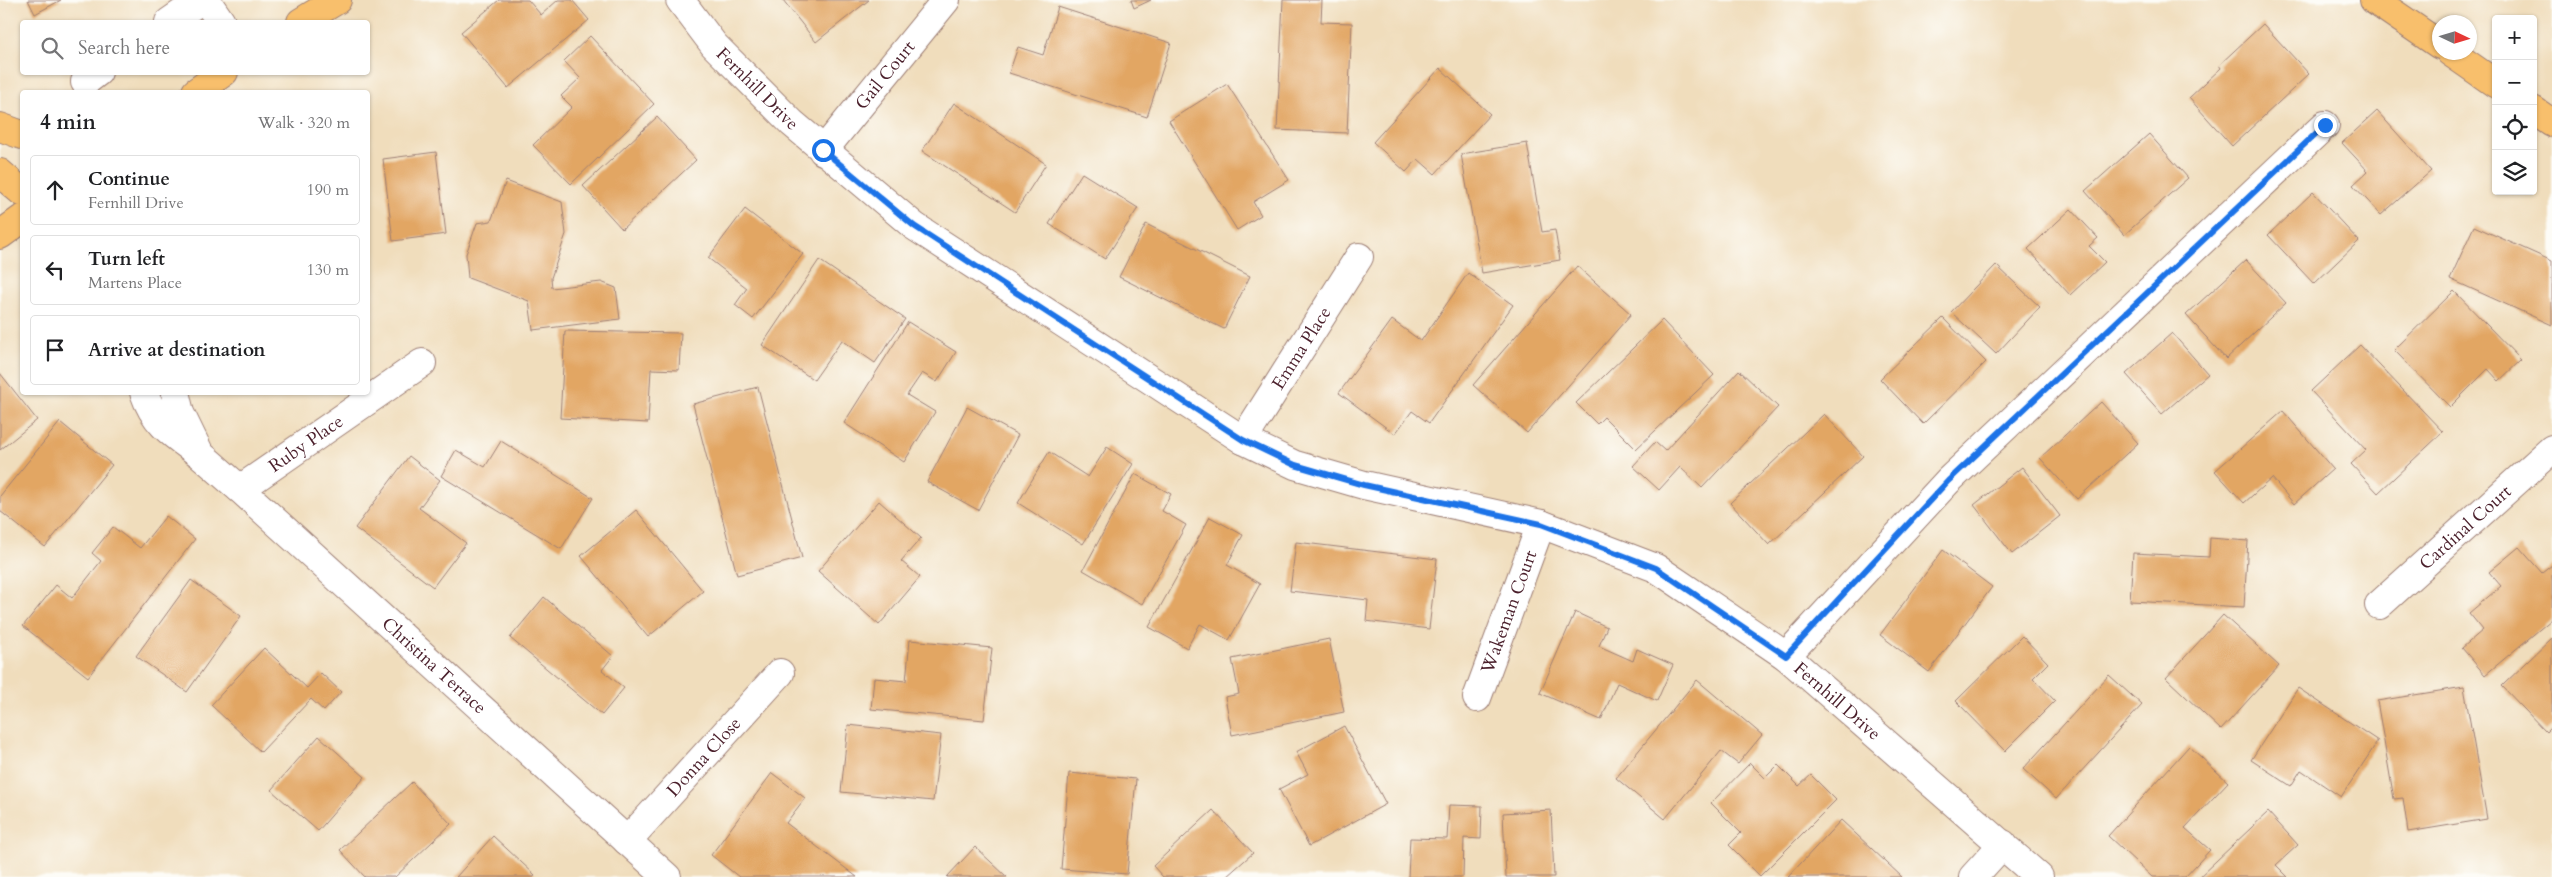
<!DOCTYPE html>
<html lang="en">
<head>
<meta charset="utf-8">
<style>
	body { margin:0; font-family:Cardo,serif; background:#f2f2f2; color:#202124 }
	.controls { position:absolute; right:15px; top:15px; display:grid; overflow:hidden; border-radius:5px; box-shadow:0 1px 4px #0004 }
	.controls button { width:45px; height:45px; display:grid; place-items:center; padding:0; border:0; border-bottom:1px solid #e0e0e0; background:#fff; color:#202124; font:25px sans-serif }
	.compass { position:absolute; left:2432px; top:15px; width:45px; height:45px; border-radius:50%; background:#fff; box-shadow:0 1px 4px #0004; rotate:94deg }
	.stop { position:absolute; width:15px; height:15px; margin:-11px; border:4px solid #1a73e8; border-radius:50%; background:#fff }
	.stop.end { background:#1a73e8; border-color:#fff; box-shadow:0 1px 5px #0008 }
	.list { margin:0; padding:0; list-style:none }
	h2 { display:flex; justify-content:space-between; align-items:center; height:65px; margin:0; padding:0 20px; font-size:21px }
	h2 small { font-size:16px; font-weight:400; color:#757577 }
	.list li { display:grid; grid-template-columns:32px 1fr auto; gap:15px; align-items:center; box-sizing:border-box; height:70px; margin:0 10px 10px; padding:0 10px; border:1px solid #e0e0e0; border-radius:5px }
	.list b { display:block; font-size:19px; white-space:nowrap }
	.list p { margin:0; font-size:16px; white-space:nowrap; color:#757577 }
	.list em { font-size:16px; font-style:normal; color:#757577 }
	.icon { flex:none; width:28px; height:28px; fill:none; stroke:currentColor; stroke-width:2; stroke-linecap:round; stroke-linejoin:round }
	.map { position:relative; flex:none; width:2552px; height:877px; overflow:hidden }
	.search { position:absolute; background:#fff; box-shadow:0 1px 4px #0004; left:20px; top:20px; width:350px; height:55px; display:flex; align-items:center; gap:12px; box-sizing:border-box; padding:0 18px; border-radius:5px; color:#757577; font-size:19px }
	.panel { position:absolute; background:#fff; box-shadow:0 1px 4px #0004; left:20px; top:90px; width:350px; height:305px; border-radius:5px }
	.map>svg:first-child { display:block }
	.building { fill:#e2a663 }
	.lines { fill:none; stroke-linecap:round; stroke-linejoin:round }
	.minor-casing { stroke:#9d7e74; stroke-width:30 }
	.major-casing { stroke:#9d7e74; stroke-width:30 }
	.minor { stroke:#fff; stroke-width:28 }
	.major { stroke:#f8bf6c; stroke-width:28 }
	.route { stroke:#1a73e8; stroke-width:6 }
	.labels { text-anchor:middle; stroke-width:5; stroke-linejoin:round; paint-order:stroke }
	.street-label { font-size:18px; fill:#4a1f2b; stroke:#fdfcf7 }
</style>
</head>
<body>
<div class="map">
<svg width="2552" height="877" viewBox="0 0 2552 877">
	<rect width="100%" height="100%" fill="#fdfcf7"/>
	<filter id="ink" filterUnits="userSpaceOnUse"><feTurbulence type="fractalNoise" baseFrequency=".02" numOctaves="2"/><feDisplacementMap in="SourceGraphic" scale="10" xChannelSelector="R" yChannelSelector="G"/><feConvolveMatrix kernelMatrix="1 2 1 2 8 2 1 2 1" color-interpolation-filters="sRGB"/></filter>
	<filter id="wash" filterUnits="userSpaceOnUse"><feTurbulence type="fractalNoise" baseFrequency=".0096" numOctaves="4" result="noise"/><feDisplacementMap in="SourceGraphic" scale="20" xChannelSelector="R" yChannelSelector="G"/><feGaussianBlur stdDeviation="1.12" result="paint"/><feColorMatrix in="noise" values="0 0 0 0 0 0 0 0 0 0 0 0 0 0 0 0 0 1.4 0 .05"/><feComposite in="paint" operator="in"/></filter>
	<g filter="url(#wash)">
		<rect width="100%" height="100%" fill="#f0ddbc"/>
		<g id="blocks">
			<g class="building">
				<path d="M28 0H61L35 14Z"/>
				<path d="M499 0H528L541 15 558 0H572L589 20 508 88 461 32Z"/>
				<path d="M783 0H869L816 42Z"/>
				<path d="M1131 0H1151L1134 8Z"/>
				<path d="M1283 0H1322L1321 22 1352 23 1347 133 1277 130Z"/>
				<path d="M1058 7 1171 43 1147 117 1009 73 1018 47 1043 55Z"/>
				<path d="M2263 24 2309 74 2232 146 2189 98 2221 68 2219 65Z"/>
				<path d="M590 36 654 104 571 184 533 145 572 107 561 96 580 78 564 61Z"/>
				<path d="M1440 68 1490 114 1435 174 1418 159 1406 172 1373 142Z"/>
				<path d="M1227 84 1289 180 1253 202 1261 215 1237 230 1169 121Z"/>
				<path d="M954 103 1046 164 1015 212 922 151Z"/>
				<path d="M2377 111 2431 171 2381 215 2353 185 2368 171 2342 143Z"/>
				<path d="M657 117 696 160 622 229 583 186Z"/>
				<path d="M2149 134 2188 178 2124 235 2085 191Z"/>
				<path d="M1527 143 1542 232 1555 230 1560 260 1482 273 1461 154Z"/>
				<path d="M436 152 446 234 393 241 383 159Z"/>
				<path d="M1082 173 1138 208 1105 259 1049 224Z"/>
				<path d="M506 181 562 202 566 234 551 278 552 288 601 282 616 288 620 319 533 330 529 301 468 278 466 254 477 223 491 221Z"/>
				<path d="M2313 192 2359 241 2314 284 2268 235Z"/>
				<path d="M745 209 803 254 753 319 735 305 747 288 708 258Z"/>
				<path d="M2071 209 2098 238 2089 246 2105 262 2070 295 2028 249Z"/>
				<path d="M1146 224 1250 276 1224 329 1119 277Z"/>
				<path d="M2474 226 2552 261V325L2450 279Z"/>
				<path d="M819 260 905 319 875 363 842 340 814 380 762 345Z"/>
				<path d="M2246 260 2286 303 2226 359 2186 315Z"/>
				<path d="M1996 265 2040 307 1996 354 1951 312Z"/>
				<path d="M1577 266 1631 314 1527 433 1473 385Z"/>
				<path d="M1468 273 1513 305 1429 423 1412 411 1395 434 1339 393 1392 320 1421 341Z"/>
				<path d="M2454 291 2521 360 2499 381 2488 369 2450 407 2394 350Z"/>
				<path d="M1943 318 1986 362 1923 424 1880 379Z"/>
				<path d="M1662 320 1714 375 1636 449 1604 417 1597 424 1576 403Z"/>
				<path d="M908 322 956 352 937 382 922 373 907 395 935 412 904 462 844 423Z"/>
				<path d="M565 331 681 333 679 370 651 369 648 423 560 418Z"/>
				<path d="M2172 333 2208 374 2162 414 2126 374Z"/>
				<path d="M2360 345 2443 432 2378 493 2351 464 2366 450 2311 391Z"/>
				<path d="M1739 370 1778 407 1702 488 1680 467 1659 490 1633 466 1655 442 1665 451Z"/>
				<path d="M0 373 37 420 0 450Z"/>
				<path d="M758 387 802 558 737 575 693 404Z"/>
				<path d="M2101 402 2138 443 2077 499 2040 458Z"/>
				<path d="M967 407 1018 435 978 510 927 482Z"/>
				<path d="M2283 411 2333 469 2294 504 2272 478 2244 503 2215 471Z"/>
				<path d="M1824 414 1863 456 1769 545 1730 503Z"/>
				<path d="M60 422 112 465 45 547 0 511V496Z"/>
				<path d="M501 441 593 498 561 549 441 476 456 450 485 467Z"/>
				<path d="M1107 447 1133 464 1083 544 1018 503 1049 452 1088 477Z"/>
				<path d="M409 456 440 480 419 508 466 543 433 587 355 528Z"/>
				<path d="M2022 467 2060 516 2012 554 1974 505Z"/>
				<path d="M1135 474 1171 494 1162 511 1186 525 1142 604 1083 570Z"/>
				<path d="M879 501 921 538 901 561 920 577 879 625 818 571Z"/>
				<path d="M636 510 703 591 648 637 581 556Z"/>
				<path d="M166 516 195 539 88 677 23 626 56 585 72 598 101 561 92 553 113 527 140 548Z"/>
				<path d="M1210 517 1243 535 1227 565 1260 584 1229 640 1200 624 1187 648 1149 627Z"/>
				<path d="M2210 538 2248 541 2244 607 2130 601 2133 553 2209 557Z"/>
				<path d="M1296 542 1437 559 1429 629 1366 621 1368 600 1290 591Z"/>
				<path d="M2519 547 2542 573 2552 565V619L2485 675 2462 648 2483 630 2469 613 2501 586 2489 572Z"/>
				<path d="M1943 550 1992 587 1929 672 1880 635Z"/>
				<path d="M191 580 241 616 187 692 136 656Z"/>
				<path d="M544 597 613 656 602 670 624 688 602 715 510 638Z"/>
				<path d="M1575 612 1607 627 1599 646 1633 661 1637 649 1673 665 1657 701 1617 683 1601 720 1540 693Z"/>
				<path d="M2223 615 2279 666 2221 730 2166 678Z"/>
				<path d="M2022 636 2048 663 2033 678 2055 701 2005 751 1956 701Z"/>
				<path d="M2552 638V726L2546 732 2502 686Z"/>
				<path d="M1329 639 1344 712 1232 735 1225 697 1239 694 1232 659Z"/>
				<path d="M910 640 992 648 984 720 871 709 874 678 906 681Z"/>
				<path d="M264 648 307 688 321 673 341 692 324 711 311 699 261 752 211 705Z"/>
				<path d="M2109 675 2142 705 2056 799 2023 769Z"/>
				<path d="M1697 680 1762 735 1738 764 1721 751 1665 819 1616 778Z"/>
				<path d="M2464 687 2487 819 2408 832 2403 798 2394 799 2377 701Z"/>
				<path d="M2298 688 2378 741 2341 797 2301 770 2291 786 2251 760Z"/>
				<path d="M848 725 941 735 933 801 841 792Z"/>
				<path d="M1344 726 1386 804 1309 846 1279 789 1308 774 1296 752Z"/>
				<path d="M319 736 365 777 318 831 271 790Z"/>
				<path d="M2189 746 2228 782 2185 828 2210 850 2185 877H2152L2108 836Z"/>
				<path d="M1750 763 1765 778 1778 765 1799 786 1811 775 1836 800 1760 876 1729 845 1741 833 1711 803Z"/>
				<path d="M772 773 805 798 786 823 857 877H739L711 855Z"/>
				<path d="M1069 773 1136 779 1127 874 1061 869Z"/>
				<path d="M412 782 451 824 395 877H365L340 850Z"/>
				<path d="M1449 805 1482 806 1481 839 1464 838 1463 877H1408L1410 838 1447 839Z"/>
				<path d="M1213 810 1253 853 1226 877H1163L1153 866Z"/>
				<path d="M1551 810 1554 877H1506L1503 813Z"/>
				<path d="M2268 812 2298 845 2276 865 2288 877H2199Z"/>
				<path d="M1841 820 1902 877H1788Z"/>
				<path d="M493 836 535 875 534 877H456Z"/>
				<path d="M975 847 1007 877H947Z"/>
			</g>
		</g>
	</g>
	<g filter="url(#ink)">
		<use href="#blocks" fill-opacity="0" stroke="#9d7e74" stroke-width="1"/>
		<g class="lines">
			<g class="minor-casing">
				<g id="minor">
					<path d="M206 0 221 22"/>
					<path id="s1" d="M680 0 714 45 792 123 914 226 1243 440 1295 465 1364 485 1541 524 1656 568 1786 656 2039 877"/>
					<path d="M169 22 201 0"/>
					<path d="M85 82 98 72"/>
					<path id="s2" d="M823 151 946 0"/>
					<path id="s3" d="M144 392C155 425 175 436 201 455 214 466 227 478 240 489L667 877"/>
					<path d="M175 392 180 413 199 452"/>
					<path id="s4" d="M1243 440 1359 257"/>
					<path id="s5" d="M240 489 422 363"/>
					<path id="s6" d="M2379 605 2552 449"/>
					<path d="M1786 656 1948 481 2325 125"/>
					<path id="s7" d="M1477 698 1541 524"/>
					<path id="s8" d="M627 841 780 673"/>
					<path d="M1973 877 2003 844"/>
				</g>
			</g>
			<g class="major-casing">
				<g id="major">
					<path d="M2374 0 2440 45"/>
					<path d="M301 22 337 0"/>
					<path d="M2450 52 2496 84"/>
					<path d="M196 92 224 72"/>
					<path d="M2533 110 2552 123"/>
					<path d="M0 127 22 135"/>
					<path d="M0 173 22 192"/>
					<path d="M0 235 22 219"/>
				</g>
			</g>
			<use href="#minor" class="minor"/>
			<use href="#major" class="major"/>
		</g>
	</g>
	<g class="lines" filter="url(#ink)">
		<path class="route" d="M823 150 914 226 1243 440 1295 465 1364 485 1541 524 1656 568 1786 656 1948 481 2325 125"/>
	</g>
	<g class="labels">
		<g class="street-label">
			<text dy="6" stroke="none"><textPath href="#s2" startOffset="98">Gail Court</textPath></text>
			<text dy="6" stroke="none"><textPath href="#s1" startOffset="118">Fernhill Drive</textPath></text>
			<text dy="6" stroke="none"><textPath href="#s4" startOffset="109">Emma Place</textPath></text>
			<text dy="6" stroke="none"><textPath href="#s5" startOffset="80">Ruby Place</textPath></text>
			<text dy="6" stroke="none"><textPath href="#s6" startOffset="116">Cardinal Court</textPath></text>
			<text dy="6" stroke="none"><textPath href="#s7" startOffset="92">Wakeman Court</textPath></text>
			<text dy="6" stroke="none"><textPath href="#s3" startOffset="401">Christina Terrace</textPath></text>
			<text dy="6" stroke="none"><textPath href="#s1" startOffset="1378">Fernhill Drive</textPath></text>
			<text dy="6" stroke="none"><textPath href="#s8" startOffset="114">Donna Close</textPath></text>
		</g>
	</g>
</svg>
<div class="controls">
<button>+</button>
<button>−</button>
<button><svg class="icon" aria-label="locate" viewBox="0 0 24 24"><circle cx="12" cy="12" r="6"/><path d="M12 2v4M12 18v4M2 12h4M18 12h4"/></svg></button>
<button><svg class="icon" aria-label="layers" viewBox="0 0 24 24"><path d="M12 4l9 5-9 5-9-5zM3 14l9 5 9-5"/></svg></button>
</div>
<svg class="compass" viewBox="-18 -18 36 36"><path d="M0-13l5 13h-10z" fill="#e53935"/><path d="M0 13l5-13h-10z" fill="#757577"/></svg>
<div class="stop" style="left:823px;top:150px"></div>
<div class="stop end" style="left:2325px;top:125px"></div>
<div class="search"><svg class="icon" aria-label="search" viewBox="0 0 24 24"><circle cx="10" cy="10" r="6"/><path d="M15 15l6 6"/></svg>Search here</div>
<section class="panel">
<h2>4 min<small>Walk · 320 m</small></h2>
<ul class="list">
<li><svg class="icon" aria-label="ahead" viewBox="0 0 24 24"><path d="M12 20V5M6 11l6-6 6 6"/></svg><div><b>Continue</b><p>Fernhill Drive</p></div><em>190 m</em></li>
<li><svg class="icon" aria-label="left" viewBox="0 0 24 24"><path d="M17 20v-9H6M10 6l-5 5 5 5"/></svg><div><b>Turn left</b><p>Martens Place</p></div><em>130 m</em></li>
<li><svg class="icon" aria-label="arrive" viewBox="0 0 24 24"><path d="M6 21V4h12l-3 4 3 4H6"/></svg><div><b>Arrive at destination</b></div></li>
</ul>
</section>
</div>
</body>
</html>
